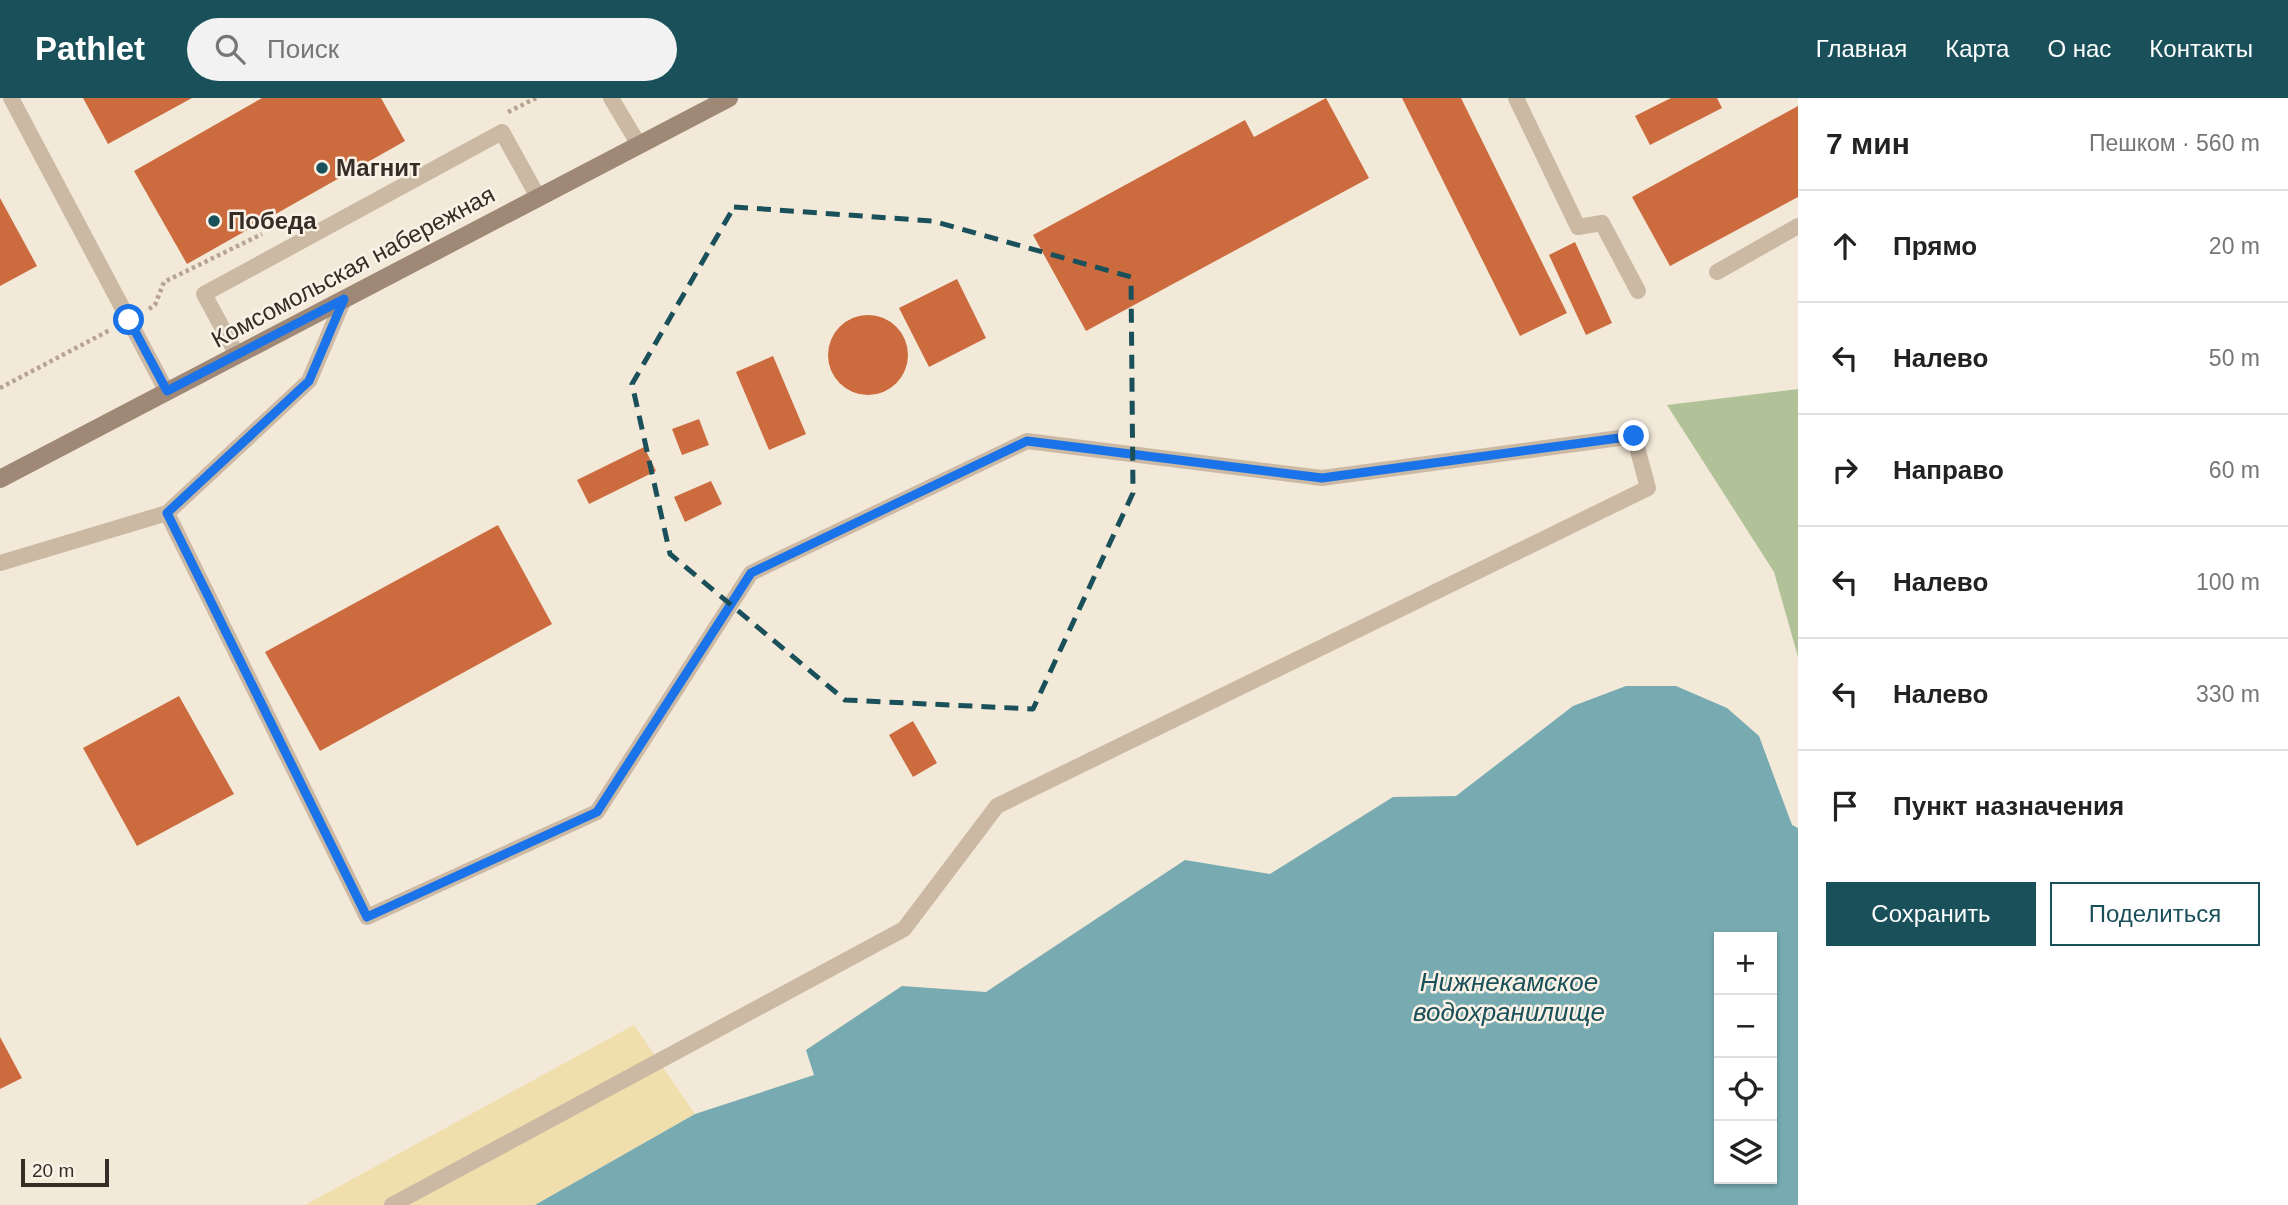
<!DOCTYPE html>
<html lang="ru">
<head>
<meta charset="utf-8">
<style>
	body { margin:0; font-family:Helvetica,sans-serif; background:#f2f2f2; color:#222 }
	.controls { position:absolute; right:21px; bottom:21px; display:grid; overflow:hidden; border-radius:0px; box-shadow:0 2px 5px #0004 }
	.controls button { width:63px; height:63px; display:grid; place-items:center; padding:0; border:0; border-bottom:2px solid #e0e0e0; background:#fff; color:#222; font:35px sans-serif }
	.scale { position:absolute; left:21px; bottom:18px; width:88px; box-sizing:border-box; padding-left:7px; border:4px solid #362d26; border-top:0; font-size:19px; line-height:24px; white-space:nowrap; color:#362d26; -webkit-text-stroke:5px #faf2e6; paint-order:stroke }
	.stop { position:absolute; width:21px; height:21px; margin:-16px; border:5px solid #1a73e8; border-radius:50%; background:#fff }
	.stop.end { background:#1a73e8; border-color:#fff; box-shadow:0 2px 7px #0008 }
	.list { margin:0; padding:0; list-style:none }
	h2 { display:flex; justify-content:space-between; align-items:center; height:91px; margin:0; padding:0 28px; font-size:30px }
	h2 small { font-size:23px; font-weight:400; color:#767676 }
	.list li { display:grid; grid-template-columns:46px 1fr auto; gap:21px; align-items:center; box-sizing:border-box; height:112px; padding:0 28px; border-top:2px solid #e0e0e0 }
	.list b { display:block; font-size:26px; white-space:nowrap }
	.list em { font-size:23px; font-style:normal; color:#767676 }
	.actions { display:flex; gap:14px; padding:21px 28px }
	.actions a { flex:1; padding:16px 0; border:2px solid #1a505a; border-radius:0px; text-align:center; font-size:24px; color:#1a505a }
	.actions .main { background:#1a505a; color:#fff }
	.icon { flex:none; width:38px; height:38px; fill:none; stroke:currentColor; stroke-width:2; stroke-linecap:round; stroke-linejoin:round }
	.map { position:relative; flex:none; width:1798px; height:1107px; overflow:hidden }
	header { display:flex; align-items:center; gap:42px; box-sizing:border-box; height:98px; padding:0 35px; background:#1a505a; color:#fff }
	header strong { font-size:33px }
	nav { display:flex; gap:38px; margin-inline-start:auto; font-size:24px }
	.search { width:490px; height:63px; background:#f2f2f2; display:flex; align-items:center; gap:18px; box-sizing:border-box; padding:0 24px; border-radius:38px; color:#767676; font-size:26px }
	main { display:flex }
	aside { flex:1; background:#fff }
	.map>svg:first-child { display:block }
	.green { fill:#b1c298 }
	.sand { fill:#f0dfad }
	.water { fill:#77aab1; fill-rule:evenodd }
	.building { fill:#cc6c3e }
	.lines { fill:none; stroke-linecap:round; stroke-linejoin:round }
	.path { stroke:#b7a38f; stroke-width:4.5; stroke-dasharray:3.5 3.5; stroke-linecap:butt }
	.lane { stroke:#cbb9a4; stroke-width:16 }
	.secondary { stroke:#9f8876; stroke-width:18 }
	.route { stroke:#1a73e8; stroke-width:9 }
	.marked { fill:none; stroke:#1a505a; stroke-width:5; stroke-dasharray:14 9; stroke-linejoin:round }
	.poi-dot { fill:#1a505a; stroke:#faf2e6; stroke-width:2.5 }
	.labels { text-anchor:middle; stroke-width:5; stroke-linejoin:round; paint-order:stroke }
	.poi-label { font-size:24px; font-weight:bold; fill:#362d26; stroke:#faf2e6; text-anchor:start }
	.street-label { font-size:24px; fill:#362d26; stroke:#faf2e6 }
	.water-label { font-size:26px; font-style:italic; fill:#1a505a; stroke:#faf2e6 }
</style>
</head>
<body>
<header>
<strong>Pathlet</strong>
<div class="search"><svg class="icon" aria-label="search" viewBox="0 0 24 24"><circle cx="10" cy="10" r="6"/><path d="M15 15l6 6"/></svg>Поиск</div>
<nav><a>Главная</a><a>Карта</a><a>О нас</a><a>Контакты</a></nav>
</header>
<main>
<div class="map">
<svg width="1798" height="1107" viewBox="0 0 1798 1107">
	<rect width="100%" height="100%" fill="#f3e9d9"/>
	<path class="green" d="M1798 291V559L1774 474 1667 307Z"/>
	<path class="sand" d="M634 927 695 1016 535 1107H305Z"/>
	<path class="water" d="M1626 588H1676L1727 610 1759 638 1792 727 1798 730V1107H535L695 1016 814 977 806 952 902 888 986 894 1185 762 1270 776 1393 699 1456 698 1573 608ZM1719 839H1772V1081H1719Z"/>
	<g class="building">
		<path d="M83 0H192L108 46Z"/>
		<path d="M262 0H381L405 43 187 166 134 73Z"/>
		<path d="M1326 0 1369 80 1086 233 1033 137 1245 22 1254 39Z"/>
		<path d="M1402 0H1461L1567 215 1520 238Z"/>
		<path d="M1671 0H1717L1722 10 1650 47 1635 18Z"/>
		<path d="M1798 8V99L1670 168 1632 99Z"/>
		<path d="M0 100 37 168 0 188Z"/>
		<path d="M1575 144 1612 225 1586 237 1549 157Z"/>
		<path d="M957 181 986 240 929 269 899 210Z"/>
		<circle cx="868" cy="257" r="40"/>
		<path d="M773 258 806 336 769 352 736 274Z"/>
		<path d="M699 321 709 347 682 357 672 331Z"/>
		<path d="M644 349 656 373 589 406 577 382Z"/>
		<path d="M711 383 722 406 685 424 674 399Z"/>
		<path d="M498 427 552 526 320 653 265 554Z"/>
		<path d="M179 598 234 696 137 748 83 650Z"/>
		<path d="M913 623 937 665 913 679 889 637Z"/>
		<path d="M0 939 22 980 0 991Z"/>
	</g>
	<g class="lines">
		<g class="path">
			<path d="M508 14 536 0"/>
			<path d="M149 211 155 207 164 184 262 136"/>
			<path d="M0 290 110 232"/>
		</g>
		<g class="lane">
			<path d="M11 0 167 294"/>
			<path d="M611 0 639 47"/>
			<path d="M1516 0 1578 129 1602 125 1638 193"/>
			<path d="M1717 174 1798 128"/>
			<path d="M237 257 204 196 502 34 538 99"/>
			<path d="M167 415 367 819 597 714 751 475 1027 343 1322 380 1634 338 1648 390 997 708 904 831 392 1107"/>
			<path d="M0 465 167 415 309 283 344 201"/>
		</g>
		<path class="secondary" d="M0 381 729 0"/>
	</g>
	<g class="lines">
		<path class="route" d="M129 222 167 293 344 201 309 283 167 415 367 819 597 714 751 475 1027 343 1322 380 1634 338"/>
	</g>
	<path class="marked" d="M734 109 933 123 1131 179 1133 395 1033 611 845 602 670 456 632 286Z"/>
	<g class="poi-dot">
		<circle cx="322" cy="70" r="7"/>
		<circle cx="214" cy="123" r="7"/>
	</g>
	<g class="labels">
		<g class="poi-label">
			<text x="336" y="78">Магнит</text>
			<text x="228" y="131">Победа</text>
		</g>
		<g class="street-label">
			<text transform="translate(353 169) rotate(-28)" y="8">Комсомольская набережная</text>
		</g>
		<g class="water-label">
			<text x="1509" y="893">Нижнекамское<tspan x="1509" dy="30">водохранилище</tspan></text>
		</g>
	</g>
</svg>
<div class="controls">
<button>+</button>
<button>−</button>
<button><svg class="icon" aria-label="locate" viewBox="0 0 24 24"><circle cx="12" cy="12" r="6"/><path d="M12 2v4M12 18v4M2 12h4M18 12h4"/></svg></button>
<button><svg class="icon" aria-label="layers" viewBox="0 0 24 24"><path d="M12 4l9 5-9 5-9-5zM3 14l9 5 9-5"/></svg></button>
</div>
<div class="scale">20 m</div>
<div class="stop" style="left:129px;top:222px"></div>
<div class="stop end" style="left:1634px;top:338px"></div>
</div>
<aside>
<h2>7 мин<small>Пешком · 560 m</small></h2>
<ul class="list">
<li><svg class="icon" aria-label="ahead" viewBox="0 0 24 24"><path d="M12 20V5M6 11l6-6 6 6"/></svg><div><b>Прямо</b></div><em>20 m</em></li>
<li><svg class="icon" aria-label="left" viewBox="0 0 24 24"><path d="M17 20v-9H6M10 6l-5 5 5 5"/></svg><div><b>Налево</b></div><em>50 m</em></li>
<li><svg class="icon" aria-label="right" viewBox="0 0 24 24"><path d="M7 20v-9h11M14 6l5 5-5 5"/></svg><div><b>Направо</b></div><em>60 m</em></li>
<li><svg class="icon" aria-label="left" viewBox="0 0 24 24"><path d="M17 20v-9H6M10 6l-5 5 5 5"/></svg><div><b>Налево</b></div><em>100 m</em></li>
<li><svg class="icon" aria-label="left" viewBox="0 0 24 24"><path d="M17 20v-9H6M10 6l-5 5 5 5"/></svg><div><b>Налево</b></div><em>330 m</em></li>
<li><svg class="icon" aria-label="arrive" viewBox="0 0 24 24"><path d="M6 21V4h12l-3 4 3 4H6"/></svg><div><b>Пункт назначения</b></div></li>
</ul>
<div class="actions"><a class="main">Сохранить</a><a>Поделиться</a></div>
</aside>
</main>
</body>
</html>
